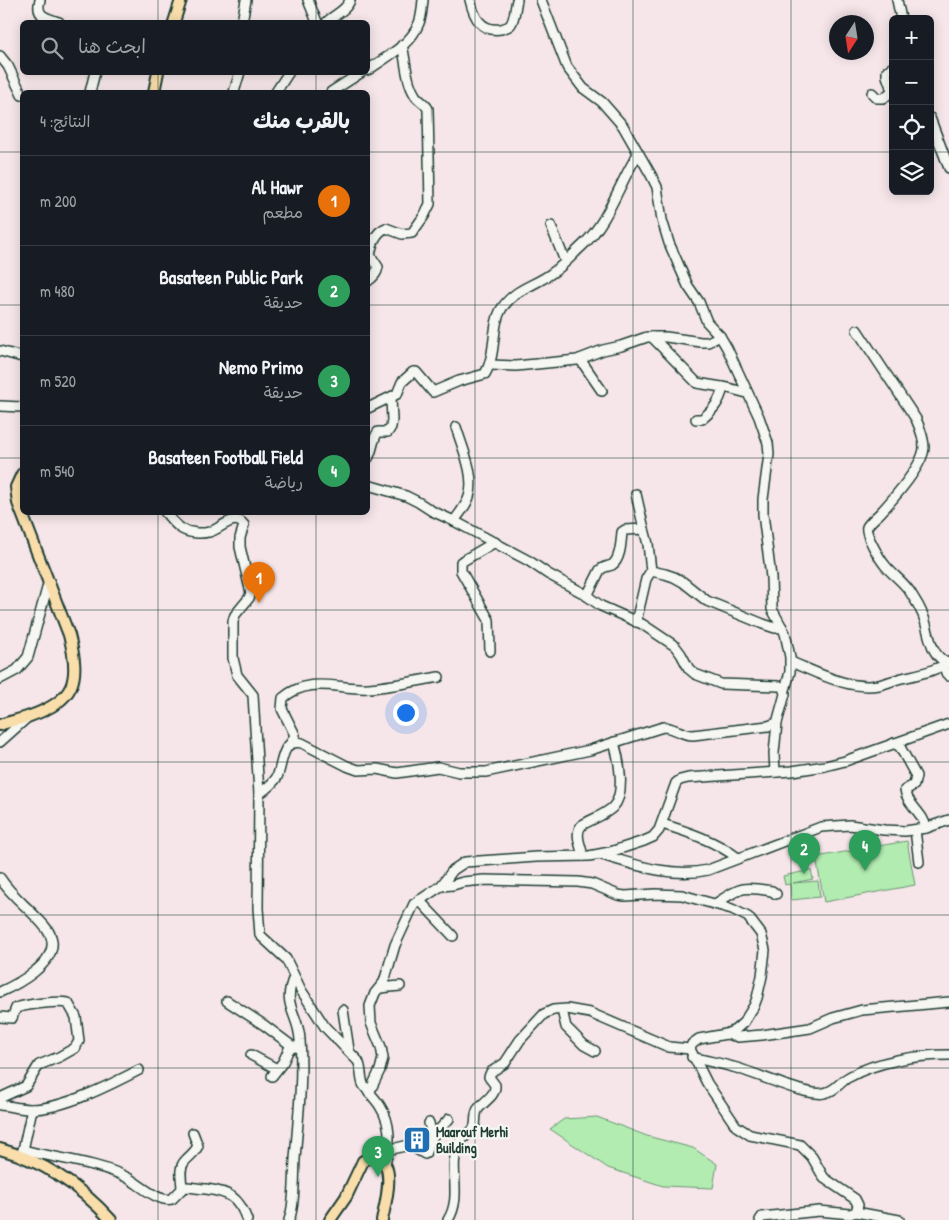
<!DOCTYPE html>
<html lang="ar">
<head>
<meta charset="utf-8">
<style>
	body { margin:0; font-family:"Patrick Hand","Playpen Sans Arabic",sans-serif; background:#20242c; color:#f1f3f6; direction:rtl }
	.controls { position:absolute; right:15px; top:15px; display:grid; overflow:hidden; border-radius:8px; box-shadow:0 2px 12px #0003 }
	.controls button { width:45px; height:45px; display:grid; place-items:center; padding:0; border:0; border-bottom:1px solid #363941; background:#171b24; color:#f1f3f6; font:25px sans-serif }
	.compass { position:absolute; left:829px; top:15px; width:45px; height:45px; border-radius:50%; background:#171b24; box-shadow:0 2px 12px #0003; rotate:192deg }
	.you { position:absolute; left:405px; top:712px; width:18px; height:18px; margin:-12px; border:4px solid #fff; border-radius:50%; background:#1a73e8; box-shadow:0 0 0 8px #1a73e833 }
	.badge { display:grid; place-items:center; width:32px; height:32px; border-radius:50%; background:#1f6fb2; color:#fff; font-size:16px; font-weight:700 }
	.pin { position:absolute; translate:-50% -41px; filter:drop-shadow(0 1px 2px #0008) }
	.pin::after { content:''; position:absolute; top:26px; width:18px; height:15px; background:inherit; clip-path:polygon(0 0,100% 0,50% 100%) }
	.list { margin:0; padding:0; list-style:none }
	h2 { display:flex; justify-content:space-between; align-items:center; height:65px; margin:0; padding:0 20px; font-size:21px }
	h2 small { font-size:16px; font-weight:400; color:#9ea1a6 }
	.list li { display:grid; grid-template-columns:32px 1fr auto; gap:15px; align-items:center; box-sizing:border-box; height:90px; padding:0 20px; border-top:1px solid #363941 }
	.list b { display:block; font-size:19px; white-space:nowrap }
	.list p { margin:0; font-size:16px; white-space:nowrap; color:#9ea1a6 }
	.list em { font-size:16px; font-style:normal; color:#9ea1a6 }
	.icon { flex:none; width:28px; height:28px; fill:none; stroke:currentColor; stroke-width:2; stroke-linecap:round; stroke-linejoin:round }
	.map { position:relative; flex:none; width:949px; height:1220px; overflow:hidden; direction:ltr }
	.search { position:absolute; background:#171b24; box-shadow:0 2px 12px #0003; left:20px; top:20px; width:350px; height:55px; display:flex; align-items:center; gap:12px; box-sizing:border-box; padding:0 18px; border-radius:8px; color:#9ea1a6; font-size:19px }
	.panel { position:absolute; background:#171b24; box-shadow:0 2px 12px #0003; left:20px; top:90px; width:350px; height:425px; border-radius:8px; direction:rtl }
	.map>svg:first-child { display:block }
	.green { fill:#b2ecb0; stroke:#689472 }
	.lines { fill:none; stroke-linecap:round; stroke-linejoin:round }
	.minor-casing { stroke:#1f3d34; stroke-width:12 }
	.major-casing { stroke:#1f3d34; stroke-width:14 }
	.minor { stroke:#f6f6f2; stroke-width:9 }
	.major { stroke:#f9deab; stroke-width:10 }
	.grid { fill:none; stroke:#1f3d34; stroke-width:1; stroke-opacity:0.55 }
	.labels { text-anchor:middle; stroke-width:4.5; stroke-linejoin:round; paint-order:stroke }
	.poi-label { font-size:14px; font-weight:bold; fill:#1f3d34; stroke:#f6f6f2; text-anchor:start }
</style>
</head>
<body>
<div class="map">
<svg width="949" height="1220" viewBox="0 0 949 1220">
	<rect width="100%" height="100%" fill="#f6e6ea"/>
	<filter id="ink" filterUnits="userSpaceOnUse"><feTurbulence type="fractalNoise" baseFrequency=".02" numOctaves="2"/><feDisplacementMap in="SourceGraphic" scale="10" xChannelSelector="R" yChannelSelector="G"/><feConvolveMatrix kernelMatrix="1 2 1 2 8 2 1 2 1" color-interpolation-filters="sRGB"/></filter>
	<g filter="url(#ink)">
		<g class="green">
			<path d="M907 841 915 885 824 902 816 857Z"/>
			<path d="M811 870 813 879 793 883 818 881 820 897 791 900 790 884 785 885 783 876Z"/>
			<path d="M597 1117 647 1136 693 1148 717 1164 713 1188 663 1186 608 1168 550 1129 564 1119Z"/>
		</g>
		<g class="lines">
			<g class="minor-casing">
				<g id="minor">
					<path d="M40 0C35 16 46 18 59 22"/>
					<path d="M308 0 317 22"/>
					<path d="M470 0C474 17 481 32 501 29 505 28 509 27 511 24 515 18 515 7 517 0"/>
					<path d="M541 0 567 67 583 88 602 102 623 126 651 175 657 187 662 220 669 243 688 286 699 302 707 322 720 336 727 348 759 417 768 443 769 454 763 499V514L771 577 772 609 785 633 790 657V672L785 690"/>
					<path d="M897 0 901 19"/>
					<path d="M242 22 246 0"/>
					<path d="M327 22C334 15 347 10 350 0"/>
					<path d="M0 56 8 66 22 95"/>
					<path d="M368 70C386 57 411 45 419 23 422 16 422 8 423 0"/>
					<path d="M892 90 887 76V71L893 67"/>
					<path d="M90 92 95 72"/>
					<path d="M234 92 240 72"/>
					<path d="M276 92 289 72"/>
					<path d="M331 92 362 72"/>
					<path d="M872 93 877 98H884L893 90"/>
					<path d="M930 118 949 168"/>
					<path d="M551 226 565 261"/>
					<path d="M368 281C373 277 377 274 378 267L370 255C372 245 375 232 386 228L402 234 412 233 424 216 430 204 428 109C425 102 418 101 415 95 406 81 406 61 402 45"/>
					<path d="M857 330 916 419C920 428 924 438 924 448 923 465 894 498 882 511 878 516 870 521 867 527 864 533 880 559 884 564 892 575 905 582 912 595 916 601 920 608 923 615 929 629 930 660 949 662"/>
					<path d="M652 337 697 383 728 388 747 393"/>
					<path d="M0 351 22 357"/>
					<path d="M580 359 602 391"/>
					<path d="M490 365 516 366 577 360 603 350 621 346 647 337H666L701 342H708L720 336"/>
					<path d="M0 406 22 407"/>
					<path d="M368 408 397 394 402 382 413 372H416L433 392 459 381 485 374C497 353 491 325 502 308 517 287 533 287 552 273 563 266 573 254 583 245 609 221 619 183 638 154"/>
					<path d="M696 419H702C713 410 720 402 723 387"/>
					<path d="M368 458C373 450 372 440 378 432H388L391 427 392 420 391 398"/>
					<path d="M636 494 644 529"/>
					<path d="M165 512C170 518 176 526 182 529 189 533 201 534 209 532 220 530 234 512 244 525L240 538V547L251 593 249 598 235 615 233 621V658L237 675 253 695 259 794C266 789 273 784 277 777 283 764 281 738 302 743L347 766 358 770 377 769 397 773 438 767 459 772H486L590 750 663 727C673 727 682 735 693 735L768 726 777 723 785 694 783 687 779 686 721 684 695 674 689 669 681 654 675 646 642 624 601 606 583 593 548 574 529 561 454 521 432 511 418 502 406 496 368 485"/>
					<path d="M454 521C460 513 466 506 469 497 476 476 462 447 456 427"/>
					<path d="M587 596 600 570C604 566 607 567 612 565 621 559 621 541 622 532L625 530 644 529 648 544 651 571"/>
					<path d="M636 622 646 579 651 571 665 574 674 577 683 582 707 601 763 624 775 628 782 627"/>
					<path d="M490 651 489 620 461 571V562L495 542"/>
					<path d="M791 662C818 673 849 690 879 685 887 683 894 680 902 678 918 674 934 672 949 662"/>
					<path d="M944 665 946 673 949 676"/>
					<path d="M0 679 17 670 28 657 49 581"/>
					<path d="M0 742 28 717"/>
					<path d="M291 743 295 735 282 709 283 698C310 675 338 690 369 688 393 686 416 681 439 677"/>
					<path d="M894 743 900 747 916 776 914 785 905 790C907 805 924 813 926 828"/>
					<path d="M775 772 774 753 777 723"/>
					<path d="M259 794 258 908 260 935 286 959 301 990 325 1027 358 1061C362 1068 360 1076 363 1084 368 1092 375 1098 380 1106 391 1123 391 1144 385 1163"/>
					<path d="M662 824C689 832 715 841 738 858"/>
					<path d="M915 830 919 862"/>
					<path d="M602 855C636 865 672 878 708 870L821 827 850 825 884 830 905 831 926 828 949 820"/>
					<path d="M583 856C581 846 574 833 582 825 592 819 605 815 613 807 626 794 619 759 614 742"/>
					<path d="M0 878C10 894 25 905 37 918 43 924 51 932 52 941 55 964 18 984 0 992"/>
					<path d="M441 886 453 870 465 862 536 857 589 856 610 852 644 841 653 837 659 830 676 783 680 780 688 778 792 771 825 766 845 761 949 724"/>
					<path d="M419 900 453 936"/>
					<path d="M715 904C742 887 741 886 772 891L776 894"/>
					<path d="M380 988 400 986"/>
					<path d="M227 1001 264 1025 292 1046"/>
					<path d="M343 1010 349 1050"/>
					<path d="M562 1010 566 1027 584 1045 595 1051"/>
					<path d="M0 1017 12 1018 16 1008C27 1004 57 1001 68 1003L76 1017 79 1041 75 1048 59 1057 39 1065 26 1086 0 1098"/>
					<path d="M726 1034 738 1037 762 1035 810 1028 833 1018 862 1010 949 1002"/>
					<path d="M251 1055 277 1069"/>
					<path d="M692 1057C706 1061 720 1063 733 1067 754 1072 807 1097 824 1093 836 1091 839 1082 849 1077 877 1061 917 1055 949 1055"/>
					<path d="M272 1076 283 1062 289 1049 298 1046"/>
					<path d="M369 1093 380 1070 383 1058 381 1047 371 1023 370 1006 375 993 384 982 395 945 414 904 441 886 453 885 463 882 484 880 578 882 592 884 618 895 625 896 655 894 682 895 732 909 748 917 761 934 765 950 762 976 757 998 754 1006 744 1022 735 1030 726 1034 699 1039 692 1044 690 1049 707 1083 736 1126 750 1135 800 1145 812 1157 824 1178 855 1199 858 1205 856 1212"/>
					<path d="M0 1105C10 1106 20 1109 31 1109 63 1109 110 1085 139 1070"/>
					<path d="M432 1137 449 1119"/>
					<path d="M23 1150 32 1109"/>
					<path d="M388 1150 409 1145 425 1154 432 1137 429 1123"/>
					<path d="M22 1156 23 1150C54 1158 101 1163 128 1178 139 1184 159 1203 172 1199L182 1189 186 1187C193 1187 199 1189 206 1189 229 1192 239 1197 247 1220"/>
					<path d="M182 1189C182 1180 178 1168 185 1161 190 1155 194 1154 198 1146L193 1133"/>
					<path d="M289 1220C295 1205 294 1176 295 1159 298 1120 303 1079 300 1040 299 1014 281 1006 294 977"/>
					<path d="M448 1220C463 1196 448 1169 458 1145 461 1137 470 1135 474 1128 477 1122 474 1115 478 1109 484 1101 496 1096 495 1085L489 1077 491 1072 505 1063 520 1040 544 1014 553 1010 567 1009 590 1013 669 1047 690 1049"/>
					<path d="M760 1220 762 1217 819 1211 850 1214 856 1212 899 1220"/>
				</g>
			</g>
			<g class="major-casing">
				<g id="major">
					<path d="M174 22 181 0"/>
					<path d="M154 92 158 72"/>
					<path d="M0 725C10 721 20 720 30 716 75 700 81 681 69 635L18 503 16 487 22 474"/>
					<path d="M0 1149C43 1161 81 1187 111 1220"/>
					<path d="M330 1220 346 1197 363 1161C368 1158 371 1156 377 1158 397 1164 385 1205 382 1220"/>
				</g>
			</g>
			<use href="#minor" class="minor"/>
			<use href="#major" class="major"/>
		</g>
	</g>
	<path class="grid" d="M158 0V22M316 0V22M475 0V1220M633 0V1220M791 0V1220M158 72V92M316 72V92M0 152H22M368 152H893M930 152H949M0 305H22M368 305H949M0 458H22M368 458H949M158 512V1220M316 512V1220M0 610H949M0 762H949M0 915H949M0 1068H949"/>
	<defs>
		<g id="building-square" transform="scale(1.4375)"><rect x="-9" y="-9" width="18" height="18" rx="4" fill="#1f6fb2" stroke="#f6f6f2"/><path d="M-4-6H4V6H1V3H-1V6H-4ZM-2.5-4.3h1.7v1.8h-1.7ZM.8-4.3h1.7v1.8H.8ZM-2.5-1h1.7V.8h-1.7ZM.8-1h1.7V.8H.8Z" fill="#fff"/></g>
	</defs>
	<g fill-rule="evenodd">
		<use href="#building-square" x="417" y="1140"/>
	</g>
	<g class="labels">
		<g class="poi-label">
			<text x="436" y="1137">Maarouf Merhi<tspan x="436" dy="16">Building</tspan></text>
		</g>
	</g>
</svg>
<div class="controls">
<button>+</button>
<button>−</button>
<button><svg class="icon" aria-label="locate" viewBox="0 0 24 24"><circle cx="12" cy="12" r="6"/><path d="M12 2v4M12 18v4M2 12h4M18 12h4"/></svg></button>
<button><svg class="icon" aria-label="layers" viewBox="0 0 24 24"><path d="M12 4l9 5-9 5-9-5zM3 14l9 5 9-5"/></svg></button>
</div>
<svg class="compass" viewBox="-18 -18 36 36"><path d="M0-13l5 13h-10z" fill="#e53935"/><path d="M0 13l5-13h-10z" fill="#9ea1a6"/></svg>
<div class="you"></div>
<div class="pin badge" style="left:259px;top:603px;background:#e8710a">1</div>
<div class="pin badge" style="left:804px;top:874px;background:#2e9e5b">2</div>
<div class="pin badge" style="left:378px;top:1177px;background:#2e9e5b">3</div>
<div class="pin badge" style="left:865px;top:871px;background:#2e9e5b">4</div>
<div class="search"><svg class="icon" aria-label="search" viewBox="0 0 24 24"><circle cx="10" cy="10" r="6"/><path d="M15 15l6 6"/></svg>ابحث هنا</div>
<section class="panel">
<h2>بالقرب منك<small>النتائج: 4</small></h2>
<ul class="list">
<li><span class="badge" style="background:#e8710a">1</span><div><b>Al Hawr</b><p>مطعم</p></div><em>200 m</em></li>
<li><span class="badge" style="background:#2e9e5b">2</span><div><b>Basateen Public Park</b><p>حديقة</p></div><em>480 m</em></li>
<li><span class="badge" style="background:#2e9e5b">3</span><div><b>Nemo Primo</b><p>حديقة</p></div><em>520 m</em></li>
<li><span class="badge" style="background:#2e9e5b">4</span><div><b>Basateen Football Field</b><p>رياضة</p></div><em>540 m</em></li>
</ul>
</section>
</div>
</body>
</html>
